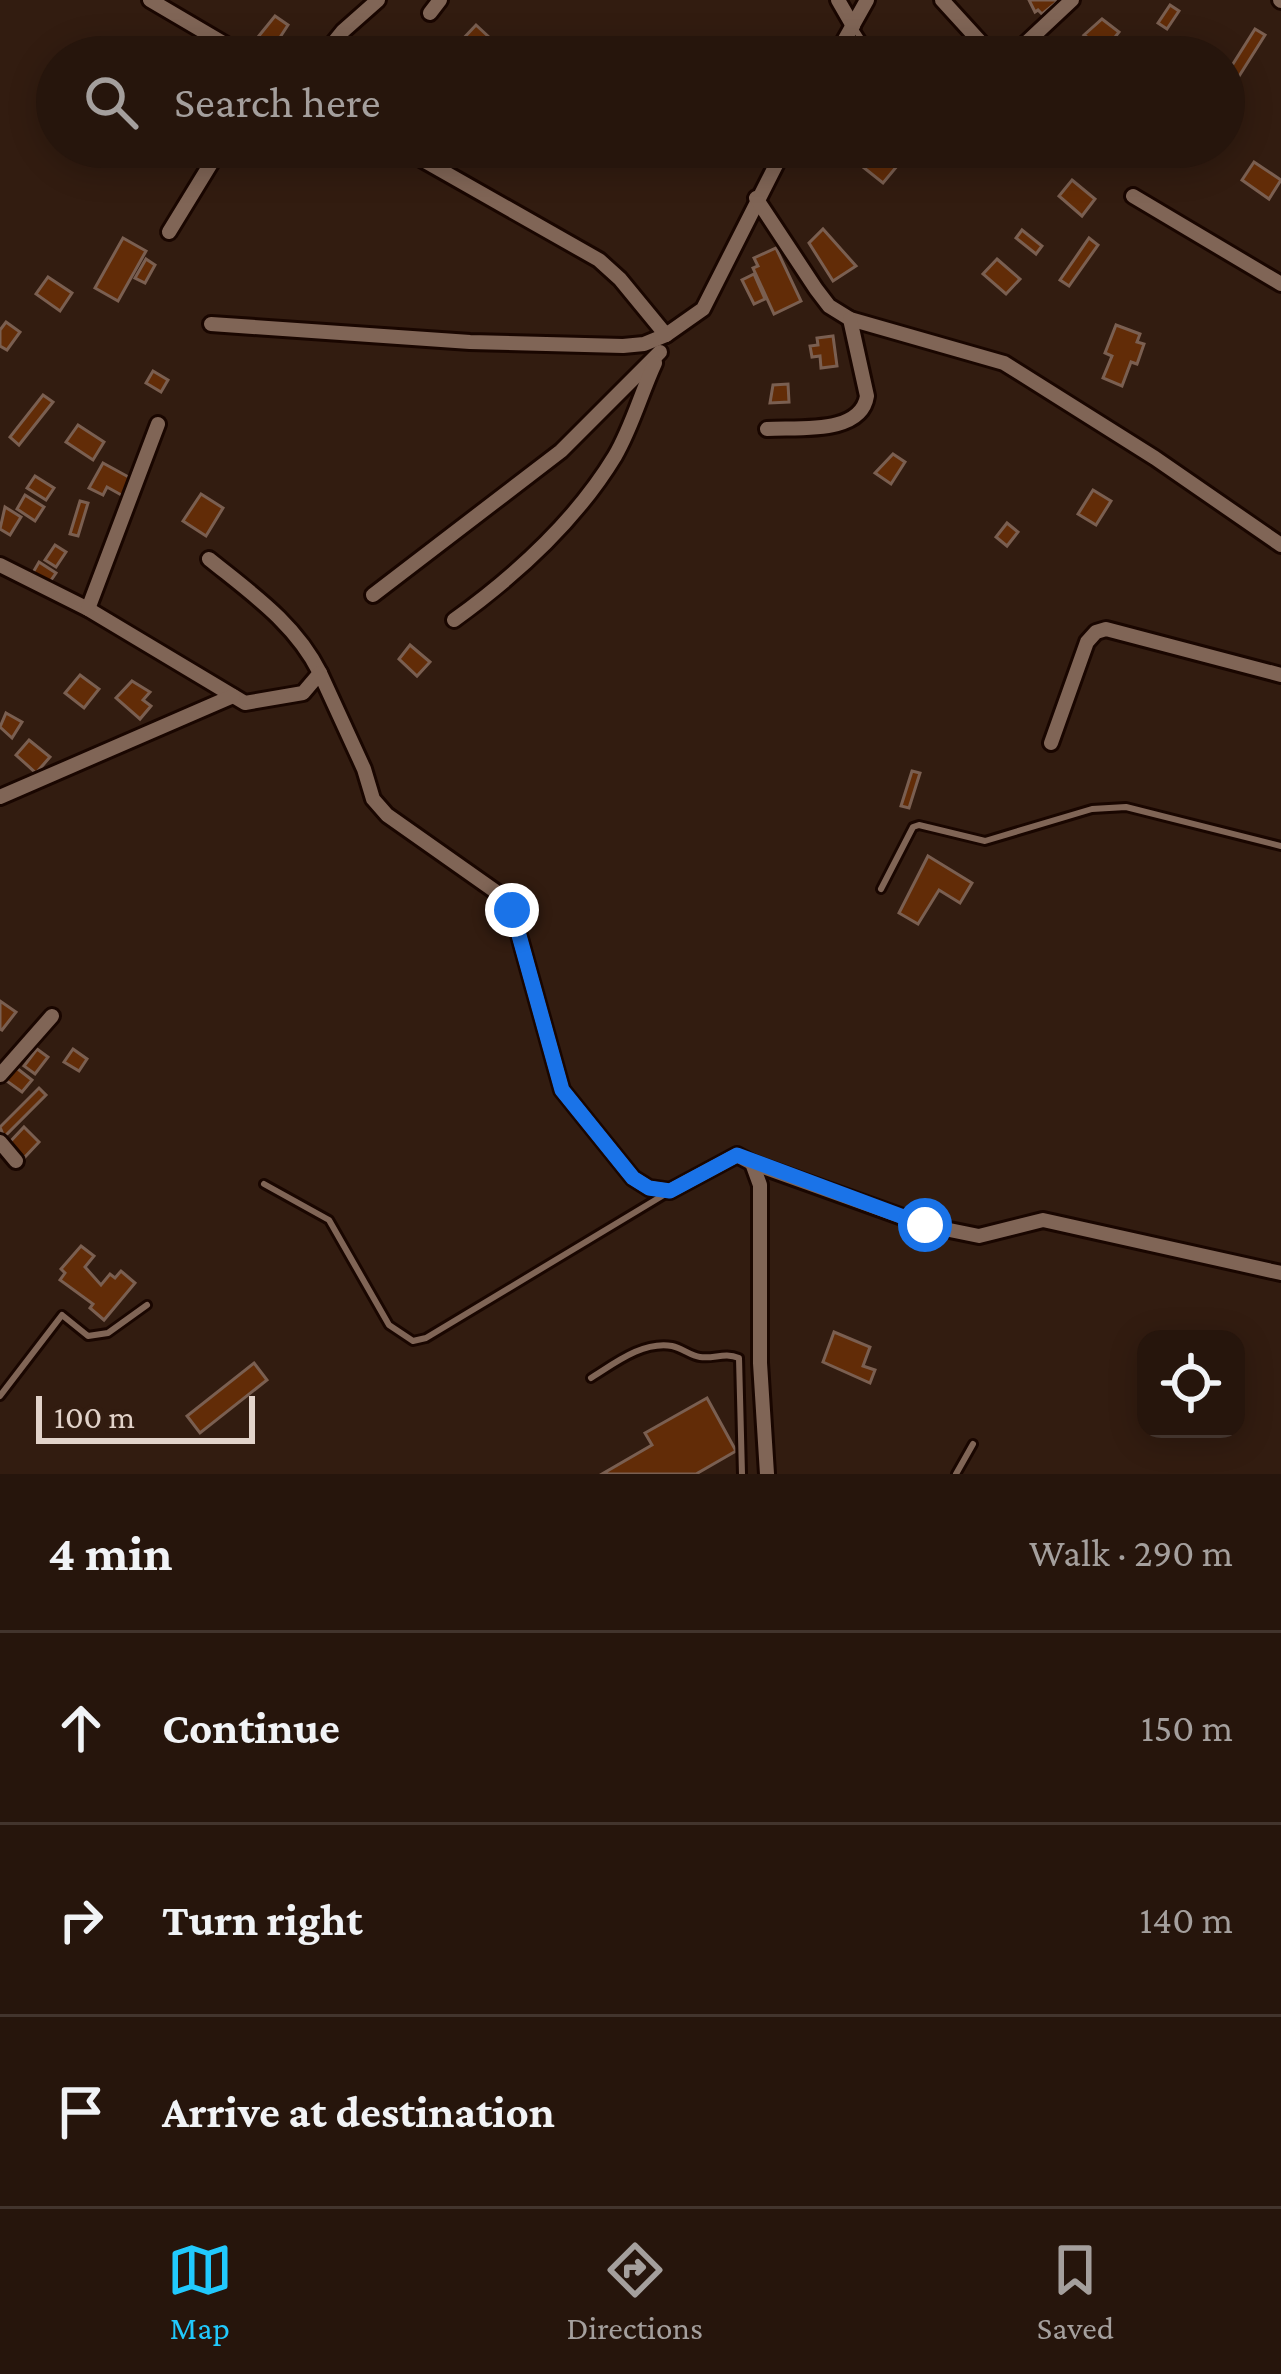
<!DOCTYPE html>
<html lang="en">
<head>
<meta charset="utf-8">
<style>
	body { margin:0; font-family:"Crimson Pro",serif; background:#2e1e15; color:#f1f3f6 }
	.controls { position:absolute; right:36px; bottom:36px; display:grid; overflow:hidden; border-radius:24px; box-shadow:0 6px 30px #0003 }
	.controls button { width:108px; height:108px; display:grid; place-items:center; padding:0; border:0; border-bottom:3px solid #42342d; background:#26150c; color:#f1f3f6; font:60px sans-serif }
	.scale { position:absolute; left:36px; bottom:30px; width:219px; box-sizing:border-box; padding-left:12px; border:6px solid #e2d3ca; border-top:0; font-size:33px; line-height:42px; white-space:nowrap; color:#e2d3ca; -webkit-text-stroke:9px #321c10; paint-order:stroke }
	.stop { position:absolute; width:36px; height:36px; margin:-27px; border:9px solid #1a73e8; border-radius:50%; background:#fff }
	.stop.end { background:#1a73e8; border-color:#fff; box-shadow:0 3px 12px #0008 }
	.list { margin:0; padding:0; list-style:none }
	h2 { display:flex; justify-content:space-between; align-items:center; height:156px; margin:0; padding:0 48px; font-size:51px }
	h2 small { font-size:39px; font-weight:400; color:#a49f9d }
	.list li { display:grid; grid-template-columns:78px 1fr auto; gap:36px; align-items:center; box-sizing:border-box; height:192px; padding:0 48px; border-top:3px solid #42342d }
	.list b { display:block; font-size:45px; white-space:nowrap }
	.list em { font-size:39px; font-style:normal; color:#a49f9d }
	.icon { flex:none; width:66px; height:66px; fill:none; stroke:currentColor; stroke-width:2; stroke-linecap:round; stroke-linejoin:round }
	.map { position:relative; flex:none; width:1281px; height:1474px; overflow:hidden }
	.search { position:absolute; background:#26150c; box-shadow:0 6px 30px #0003; left:36px; right:36px; top:36px; height:132px; display:flex; align-items:center; gap:30px; box-sizing:border-box; padding:0 42px; border-radius:66px; color:#a49f9d; font-size:45px }
	.sheet { height:732px; background:#26150c }
	nav { display:flex; justify-content:space-around; align-items:center; box-sizing:border-box; height:168px; border-top:3px solid #42342d; background:#26150c; font-size:33px; color:#a49f9d }
	nav a { display:grid; justify-items:center; gap:6px }
	nav .on { color:#21c9fd }
	.map>svg:first-child { display:block }
	.building { fill:#622c07; stroke:#7a5f51; stroke-width:3 }
	.lines { fill:none; stroke-linecap:round; stroke-linejoin:round }
	.lane-casing { stroke:#190600; stroke-width:12 }
	.street-casing { stroke:#190600; stroke-width:20 }
	.lane { stroke:#806556; stroke-width:6 }
	.street { stroke:#806556; stroke-width:14 }
	.route { stroke:#1a73e8; stroke-width:15 }
</style>
</head>
<body>
<div class="map">
<svg width="1281" height="1474" viewBox="0 0 1281 1474">
	<rect width="100%" height="100%" fill="#321c10"/>
	<g class="building">
		<path d="M1029 0H1055L1057 2 1042 14 1038 10 1035 12Z"/>
		<path d="M1170 5 1179 11 1167 29 1158 23Z"/>
		<path d="M275 16 288 25 273 48 258 37Z"/>
		<path d="M1102 19 1119 32 1105 50 1084 35Z"/>
		<path d="M476 25 490 38 475 54 461 41Z"/>
		<path d="M1255 29 1265 35 1236 81 1226 75Z"/>
		<path d="M879 149 898 165 883 183 863 167Z"/>
		<path d="M1254 162 1281 180 1269 199 1242 180Z"/>
		<path d="M1072 180 1095 199 1082 216 1059 196Z"/>
		<path d="M823 229 856 266 833 281 809 243Z"/>
		<path d="M1022 230 1042 246 1036 254 1016 238Z"/>
		<path d="M123 238 146 251 118 301 95 288Z"/>
		<path d="M1089 238 1098 245 1069 286 1060 280Z"/>
		<path d="M776 248 801 301 774 314 753 268 758 266 754 258Z"/>
		<path d="M146 259 155 265 145 283 135 278Z"/>
		<path d="M997 259 1020 279 1006 294 983 274Z"/>
		<path d="M754 274 765 299 754 304 742 280Z"/>
		<path d="M48 277 72 293 60 311 36 294Z"/>
		<path d="M6 322 20 332 7 350 0 346V330Z"/>
		<path d="M1116 325 1140 334 1137 342 1144 344 1137 364 1131 362 1122 386 1103 378 1112 356 1105 353Z"/>
		<path d="M833 336 837 366 821 368 820 356 812 357 810 346 818 345 817 338Z"/>
		<path d="M153 371 168 380 161 392 146 383Z"/>
		<path d="M788 384 789 402 770 403 773 385Z"/>
		<path d="M43 395 53 402 19 445 10 437Z"/>
		<path d="M78 425 104 442 93 460 66 442Z"/>
		<path d="M893 454 905 462 891 484 875 473Z"/>
		<path d="M103 463 134 480 125 497 107 487 103 495 89 488Z"/>
		<path d="M35 476 54 488 46 500 27 488Z"/>
		<path d="M1093 490 1111 501 1096 525 1078 514Z"/>
		<path d="M201 494 223 508 206 536 183 521Z"/>
		<path d="M25 495 44 507 35 521 17 509Z"/>
		<path d="M80 501 88 503 78 536 70 534Z"/>
		<path d="M5 507 21 517 10 535 0 529Z"/>
		<path d="M1007 523 1018 532 1007 546 996 537Z"/>
		<path d="M55 545 66 552 56 567 45 560Z"/>
		<path d="M39 562 56 573 47 586 31 576Z"/>
		<path d="M410 645 430 662 417 676 399 659Z"/>
		<path d="M80 675 99 689 84 708 65 693Z"/>
		<path d="M132 681 150 692 143 700 151 706 140 719 116 698Z"/>
		<path d="M6 713 22 722 12 738 0 727Z"/>
		<path d="M29 740 50 757 36 773 16 755Z"/>
		<path d="M912 771 920 773 909 808 901 806Z"/>
		<path d="M928 856 972 883 960 903 939 890 918 924 899 913Z"/>
		<path d="M0 1001 16 1012 2 1030 0 1029Z"/>
		<path d="M37 1049 48 1057 35 1074 24 1066Z"/>
		<path d="M73 1049 87 1059 79 1071 64 1062Z"/>
		<path d="M14 1066 32 1080 22 1092 4 1079Z"/>
		<path d="M39 1088 46 1095 4 1137 0 1127Z"/>
		<path d="M24 1127 39 1142 23 1159 8 1144Z"/>
		<path d="M81 1246 94 1256 85 1267 101 1285 110 1274 115 1278 121 1271 135 1283 104 1320 90 1308 93 1304 60 1280 65 1273 61 1269Z"/>
		<path d="M834 1332 870 1347 863 1366 875 1370 870 1383 823 1362Z"/>
		<path d="M254 1363 267 1380 200 1433 187 1416Z"/>
		<path d="M707 1398 736 1451 696 1474H602L652 1445 645 1433Z"/>
	</g>
	<g class="lines">
		<g class="lane-casing">
			<g id="lane">
				<path d="M855 29 873 57"/>
				<path d="M881 889 913 827 919 825 985 841 1092 809 1126 807 1281 846"/>
				<path d="M264 1184 329 1220 389 1325 413 1341 426 1338 667 1193"/>
				<path d="M591 1378C615 1363 643 1341 672 1346 682 1348 691 1356 700 1357 715 1359 724 1352 739 1358L742 1474"/>
				<path d="M0 1396 62 1315 88 1336 108 1333 147 1305"/>
				<path d="M956 1474 973 1444"/>
			</g>
		</g>
		<g class="street-casing">
			<g id="street">
				<path d="M150 0 247 57"/>
				<path d="M838 0 853 26"/>
				<path d="M942 0 994 57"/>
				<path d="M1280 0 1281 1"/>
				<path d="M430 13 440 0"/>
				<path d="M322 57 343 31 378 0"/>
				<path d="M835 57 867 0"/>
				<path d="M1011 57 1072 0"/>
				<path d="M400 147 599 260 620 279 666 335 703 309 785 147"/>
				<path d="M1133 196 1281 284"/>
				<path d="M756 198 816 289 829 306 850 319 1004 363 1155 458 1281 545"/>
				<path d="M169 232 221 147"/>
				<path d="M211 324 470 342 623 346 644 344 666 335"/>
				<path d="M767 429C798 427 861 435 867 396L850 319"/>
				<path d="M209 559C251 593 295 623 320 673"/>
				<path d="M0 565 88 609 245 703 303 693 320 673 364 769 373 799 387 815 502 896 512 910 562 1090 633 1178 649 1188 670 1191 737 1155 752 1163 760 1185V1363L767 1474"/>
				<path d="M373 595 561 451 660 352"/>
				<path d="M88 609 158 424"/>
				<path d="M454 620C515 576 575 522 615 456 632 427 641 393 655 363"/>
				<path d="M1051 743 1087 642 1096 632 1106 629 1281 675"/>
				<path d="M0 797 233 696"/>
				<path d="M0 1075 52 1016"/>
				<path d="M0 1142 16 1161"/>
				<path d="M752 1163 925 1225 979 1236 1043 1220 1281 1273"/>
			</g>
		</g>
		<use href="#lane" class="lane"/>
		<use href="#street" class="street"/>
	</g>
	<g class="lines">
		<path class="route" d="M512 910 562 1090 633 1178 649 1188 670 1191 737 1155 925 1225"/>
	</g>
</svg>
<div class="controls">
<button><svg class="icon" aria-label="locate" viewBox="0 0 24 24"><circle cx="12" cy="12" r="6"/><path d="M12 2v4M12 18v4M2 12h4M18 12h4"/></svg></button>
</div>
<div class="scale">100 m</div>
<div class="stop" style="left:925px;top:1225px"></div>
<div class="stop end" style="left:512px;top:910px"></div>
<div class="search"><svg class="icon" aria-label="search" viewBox="0 0 24 24"><circle cx="10" cy="10" r="6"/><path d="M15 15l6 6"/></svg>Search here</div>
</div>
<section class="sheet">
<h2>4 min<small>Walk · 290 m</small></h2>
<ul class="list">
<li><svg class="icon" aria-label="ahead" viewBox="0 0 24 24"><path d="M12 20V5M6 11l6-6 6 6"/></svg><div><b>Continue</b></div><em>150 m</em></li>
<li><svg class="icon" aria-label="right" viewBox="0 0 24 24"><path d="M7 20v-9h11M14 6l5 5-5 5"/></svg><div><b>Turn right</b></div><em>140 m</em></li>
<li><svg class="icon" aria-label="arrive" viewBox="0 0 24 24"><path d="M6 21V4h12l-3 4 3 4H6"/></svg><div><b>Arrive at destination</b></div></li>
</ul>
</section>
<nav>
<a class="on"><svg class="icon" aria-label="map" viewBox="0 0 24 24"><path d="M3 6l6-2 6 2 6-2v14l-6 2-6-2-6 2zM9 4v14M15 6v14"/></svg>Map</a>
<a><svg class="icon" aria-label="directions" viewBox="0 0 24 24"><path d="M12 3l9 9-9 9-9-9zM9 14v-3h6M13 9l2 2-2 2"/></svg>Directions</a>
<a><svg class="icon" aria-label="saved" viewBox="0 0 24 24"><path d="M7 4h10v16l-5-4-5 4z"/></svg>Saved</a>
</nav>
</body>
</html>
